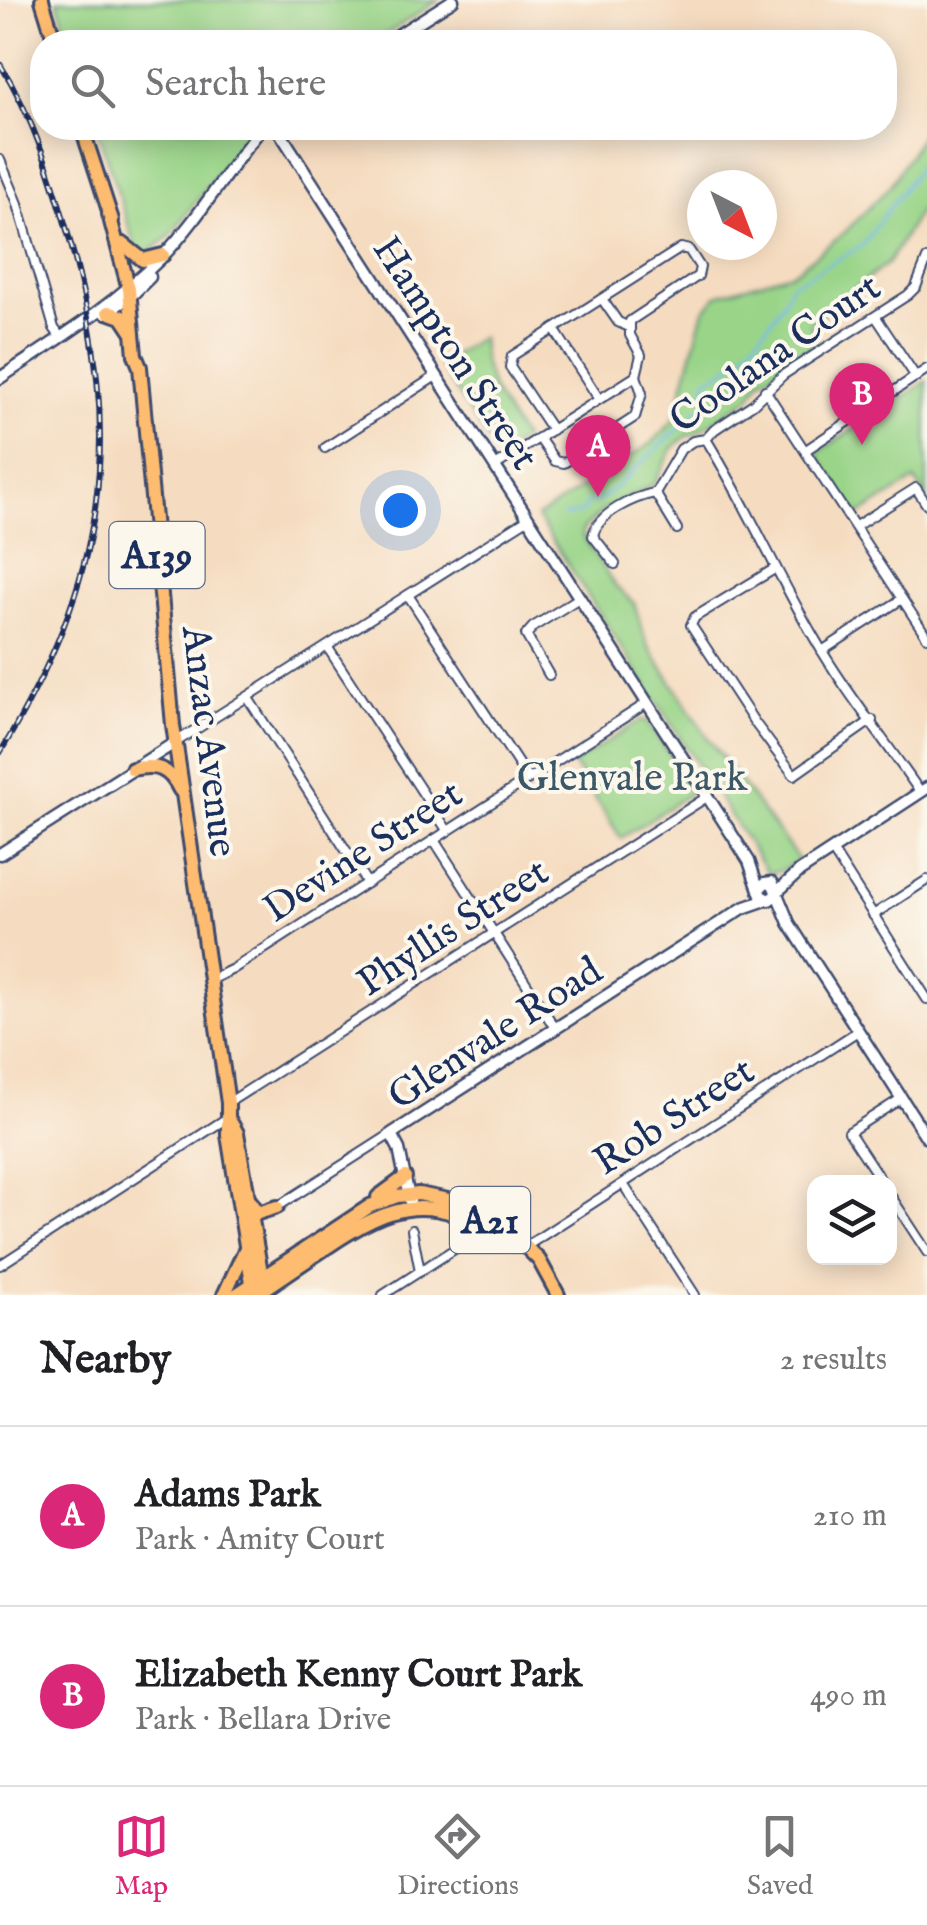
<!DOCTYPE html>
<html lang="en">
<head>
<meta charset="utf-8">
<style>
	body { margin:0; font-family:"IM FELL English",serif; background:#f2f2f2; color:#202124 }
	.controls { position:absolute; right:30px; bottom:30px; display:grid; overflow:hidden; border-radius:20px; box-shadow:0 5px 25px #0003 }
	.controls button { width:90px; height:90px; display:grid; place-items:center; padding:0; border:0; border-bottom:2px solid #e0e0e0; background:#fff; color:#202124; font:50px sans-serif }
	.compass { position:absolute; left:687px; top:170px; width:90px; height:90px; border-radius:50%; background:#fff; box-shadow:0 5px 25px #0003; rotate:138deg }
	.you { position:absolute; left:400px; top:510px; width:35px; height:35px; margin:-25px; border:8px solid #fff; border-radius:50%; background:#1a73e8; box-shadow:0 0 0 15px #1a73e833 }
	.badge { display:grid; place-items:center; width:65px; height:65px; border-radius:50%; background:#db2777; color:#fff; font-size:32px; font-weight:700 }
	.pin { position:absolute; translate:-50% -82px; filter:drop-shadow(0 2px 5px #0008) }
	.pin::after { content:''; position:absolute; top:52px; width:35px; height:30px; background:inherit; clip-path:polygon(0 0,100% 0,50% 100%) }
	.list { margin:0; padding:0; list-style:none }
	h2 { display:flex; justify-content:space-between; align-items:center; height:130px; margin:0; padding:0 40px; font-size:42px }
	h2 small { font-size:32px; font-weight:400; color:#757577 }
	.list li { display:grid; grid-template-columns:65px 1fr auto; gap:30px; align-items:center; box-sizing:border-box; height:180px; padding:0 40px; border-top:2px solid #e0e0e0 }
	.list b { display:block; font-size:38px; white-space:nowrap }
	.list p { margin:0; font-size:32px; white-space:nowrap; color:#757577 }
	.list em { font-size:32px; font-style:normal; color:#757577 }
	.icon { flex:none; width:55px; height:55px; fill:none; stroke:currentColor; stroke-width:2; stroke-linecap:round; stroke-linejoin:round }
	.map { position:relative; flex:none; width:927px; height:1295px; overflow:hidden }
	.search { position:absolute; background:#fff; box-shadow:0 5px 25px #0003; left:30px; right:30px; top:30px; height:110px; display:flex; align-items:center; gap:25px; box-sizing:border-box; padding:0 35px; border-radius:40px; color:#757577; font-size:38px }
	.sheet { height:490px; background:#fff }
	nav { display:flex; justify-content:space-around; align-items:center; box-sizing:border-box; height:140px; border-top:2px solid #e0e0e0; background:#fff; font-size:28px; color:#757577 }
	nav a { display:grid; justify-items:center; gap:5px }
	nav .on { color:#db2777 }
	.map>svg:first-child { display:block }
	.green { fill:#99d488; stroke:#5a8273; stroke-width:2.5 }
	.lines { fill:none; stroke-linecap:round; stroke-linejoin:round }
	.stream { stroke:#79b8ed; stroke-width:2.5 }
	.minor-casing { stroke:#3c496d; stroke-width:12 }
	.tertiary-casing { stroke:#3c496d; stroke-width:15 }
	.trunk-casing { stroke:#3c496d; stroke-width:18 }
	.minor { stroke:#fff; stroke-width:8 }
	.tertiary { stroke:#fff; stroke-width:10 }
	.trunk { stroke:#febc70; stroke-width:12 }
	.rail-casing { stroke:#1b2f5e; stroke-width:6 }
	.rail { stroke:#fbf7ec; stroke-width:2.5; stroke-dasharray:8; stroke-linecap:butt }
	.labels { text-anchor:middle; stroke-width:8; stroke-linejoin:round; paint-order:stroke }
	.shield { fill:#fbf7ec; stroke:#5e6b89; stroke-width:2.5 }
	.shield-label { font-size:38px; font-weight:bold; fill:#1b2f5e }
	.street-label { font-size:40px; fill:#1b2f5e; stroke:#fbf7ec }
	.park-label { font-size:40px; fill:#3a5868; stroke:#fbf7ec }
</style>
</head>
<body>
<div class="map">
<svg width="927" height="1295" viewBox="0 0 927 1295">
	<rect width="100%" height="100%" fill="#fbf7ec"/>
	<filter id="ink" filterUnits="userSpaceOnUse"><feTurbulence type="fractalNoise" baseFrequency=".01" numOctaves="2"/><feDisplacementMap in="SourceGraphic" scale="20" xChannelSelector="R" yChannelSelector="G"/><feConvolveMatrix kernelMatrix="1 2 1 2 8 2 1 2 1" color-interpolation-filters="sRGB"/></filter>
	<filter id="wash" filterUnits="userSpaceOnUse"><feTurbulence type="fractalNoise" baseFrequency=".0048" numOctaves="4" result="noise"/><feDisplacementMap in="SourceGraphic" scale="40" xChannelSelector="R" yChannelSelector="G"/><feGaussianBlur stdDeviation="2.25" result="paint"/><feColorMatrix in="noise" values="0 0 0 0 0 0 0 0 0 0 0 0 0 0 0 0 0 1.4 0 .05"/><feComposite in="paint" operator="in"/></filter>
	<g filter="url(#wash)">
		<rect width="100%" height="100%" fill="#f5dbbf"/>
		<g class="green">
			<path d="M57 0H439L374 42H70Z"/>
			<path d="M927 126V211L920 210 888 263 810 324 818 341 761 380 749 398 696 433 685 437 673 448 654 484 603 510 583 530 582 535 616 587 634 603 647 644 708 738 799 860 780 871 767 872 537 517 652 443 674 420 704 310 719 294 794 272 844 233 890 186Z"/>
			<path d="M97 128H251L170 236 148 253 136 249Z"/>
			<path d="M481 337C482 381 501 404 523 439L501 455 496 454 439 364Z"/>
			<path d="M927 381V498L915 480 862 513H856L819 457V452Z"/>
			<path d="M641 720 647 721 691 788 689 794 621 838 573 764Z"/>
		</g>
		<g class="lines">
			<g class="stream">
				<path d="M701 408 709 397 705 385 708 378C738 369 780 314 791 285L862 246 927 156"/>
				<path d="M564 516 581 513 588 502H597L609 493 700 409"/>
			</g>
		</g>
	</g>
	<g filter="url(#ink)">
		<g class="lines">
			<g class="minor-casing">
				<g id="minor">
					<path d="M0 160 17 201 54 328 61 338"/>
					<path d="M602 299 618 322 629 327"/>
					<path d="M876 317 916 377"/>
					<path d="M554 329 599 399"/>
					<path d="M765 390 927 637"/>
					<path d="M539 438 555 461 564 463 635 417 642 393 636 376"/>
					<path d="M706 439C745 502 775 570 812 634 843 689 885 740 920 792"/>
					<path d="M325 448 436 376"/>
					<path d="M806 450 927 369"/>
					<path d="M495 466 636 376 641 355 630 335V321L698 276 700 267 689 250 681 248 512 356 510 367 552 430"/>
					<path d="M655 493 681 449 693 441 706 439 714 430 753 404 783 375 908 295 916 287 927 259"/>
					<path d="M655 493 677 529"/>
					<path d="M856 526 916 488 927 505"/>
					<path d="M615 564 593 536C597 514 633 497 655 493"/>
					<path d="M776 568 695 617 691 625 755 723 794 775 872 720"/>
					<path d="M408 595 528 779"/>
					<path d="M328 648 447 830"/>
					<path d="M822 651 902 599"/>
					<path d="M549 675 526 635 533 627 579 598"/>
					<path d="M248 698 367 883"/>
					<path d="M176 742 529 518"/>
					<path d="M434 840 555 1028"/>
					<path d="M832 850 927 999"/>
					<path d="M873 915 927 880"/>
					<path d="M210 980 233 969 647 703"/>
					<path d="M228 1103 707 797"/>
					<path d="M882 1182 849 1132 902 1098"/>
					<path d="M623 1184 695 1295"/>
					<path d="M890 1195 927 1252"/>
					<path d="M277 1207 391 1134"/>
					<path d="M412 1230 420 1271"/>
					<path d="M522 1249 858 1031"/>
					<path d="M0 1265 227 1118"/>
					<path d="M383 1295 467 1241 471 1231 468 1220"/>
				</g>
			</g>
			<g class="tertiary-casing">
				<g id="tertiary">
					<path d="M387 42 453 0"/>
					<path d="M277 128 749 861 761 896 769 900 777 894 772 882 765 883 760 888"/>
					<path d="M105 313 130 297 150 277"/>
					<path d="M0 378C57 340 113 306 162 257 200 218 227 169 262 128"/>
					<path d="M0 854 176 742"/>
					<path d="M778 891 800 871 927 788"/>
					<path d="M777 894 789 923 927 1138"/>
					<path d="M410 1202 399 1149 391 1134 743 908 766 900"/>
				</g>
			</g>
			<g class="trunk-casing">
				<g id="trunk">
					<path d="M42 0 55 42"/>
					<path d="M82 128 112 220"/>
					<path d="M109 214 129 289 135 355 140 367 173 725 228 1103V1135L254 1295"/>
					<path d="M123 244 143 260 163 255"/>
					<path d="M108 312 122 317 132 332"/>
					<path d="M132 769C156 764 169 767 180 790"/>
					<path d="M230 1121 237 1133 263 1284"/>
					<path d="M378 1197 405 1177"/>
					<path d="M251 1202 258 1213 277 1207"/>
					<path d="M224 1295 246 1248"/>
					<path d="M236 1295 370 1206 397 1196 419 1194 448 1200 511 1232 539 1260 558 1295"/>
					<path d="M256 1295C279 1279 303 1263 327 1247 395 1201 430 1193 505 1238"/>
				</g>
			</g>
			<use href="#minor" class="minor"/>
			<use href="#tertiary" class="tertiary"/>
			<use href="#trunk" class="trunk"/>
			<g class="rail-casing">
				<path id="rail" d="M0 64C34 118 53 180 70 241 125 440 106 577 0 753"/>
			</g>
			<use href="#rail" class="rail"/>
		</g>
	</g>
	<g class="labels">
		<g class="shield">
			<rect x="109.5" y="522" width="95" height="66" rx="8"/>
			<rect x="450" y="1187" width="80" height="66" rx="8"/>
		</g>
		<g class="shield-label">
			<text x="157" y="568">A139</text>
			<text x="490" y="1233">A21</text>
		</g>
		<g class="street-label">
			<text transform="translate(457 352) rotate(57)" y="14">Hampton Street</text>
			<text transform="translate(774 352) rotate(-35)" y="14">Coolana Court</text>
			<text transform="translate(211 741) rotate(83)" y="14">Anzac Avenue</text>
			<text transform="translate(362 850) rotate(-33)" y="14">Devine Street</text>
			<text transform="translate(452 926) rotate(-33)" y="14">Phyllis Street</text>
			<text transform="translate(494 1032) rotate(-33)" y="14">Glenvale Road</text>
			<text transform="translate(673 1115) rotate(-33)" y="14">Rob Street</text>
		</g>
		<g class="park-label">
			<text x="632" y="790">Glenvale Park</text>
		</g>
	</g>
</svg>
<div class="controls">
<button><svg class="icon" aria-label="layers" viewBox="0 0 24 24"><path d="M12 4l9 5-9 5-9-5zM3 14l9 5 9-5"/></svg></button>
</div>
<svg class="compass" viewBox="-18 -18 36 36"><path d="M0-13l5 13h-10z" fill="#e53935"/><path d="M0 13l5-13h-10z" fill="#757577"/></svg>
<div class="you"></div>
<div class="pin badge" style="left:598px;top:497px">A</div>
<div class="pin badge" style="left:862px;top:445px">B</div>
<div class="search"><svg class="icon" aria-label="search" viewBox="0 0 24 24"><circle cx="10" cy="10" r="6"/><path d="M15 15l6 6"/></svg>Search here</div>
</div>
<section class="sheet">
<h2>Nearby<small>2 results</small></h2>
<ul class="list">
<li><span class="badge">A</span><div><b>Adams Park</b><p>Park · Amity Court</p></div><em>210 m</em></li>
<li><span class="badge">B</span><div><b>Elizabeth Kenny Court Park</b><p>Park · Bellara Drive</p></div><em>490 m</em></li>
</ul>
</section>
<nav>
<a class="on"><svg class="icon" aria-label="map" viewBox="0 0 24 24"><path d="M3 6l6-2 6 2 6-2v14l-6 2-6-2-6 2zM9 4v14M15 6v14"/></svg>Map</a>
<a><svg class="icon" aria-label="directions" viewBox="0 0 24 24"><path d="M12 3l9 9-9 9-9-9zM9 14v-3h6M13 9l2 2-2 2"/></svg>Directions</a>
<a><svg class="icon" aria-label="saved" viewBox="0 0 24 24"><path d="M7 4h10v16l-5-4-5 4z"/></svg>Saved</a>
</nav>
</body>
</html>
